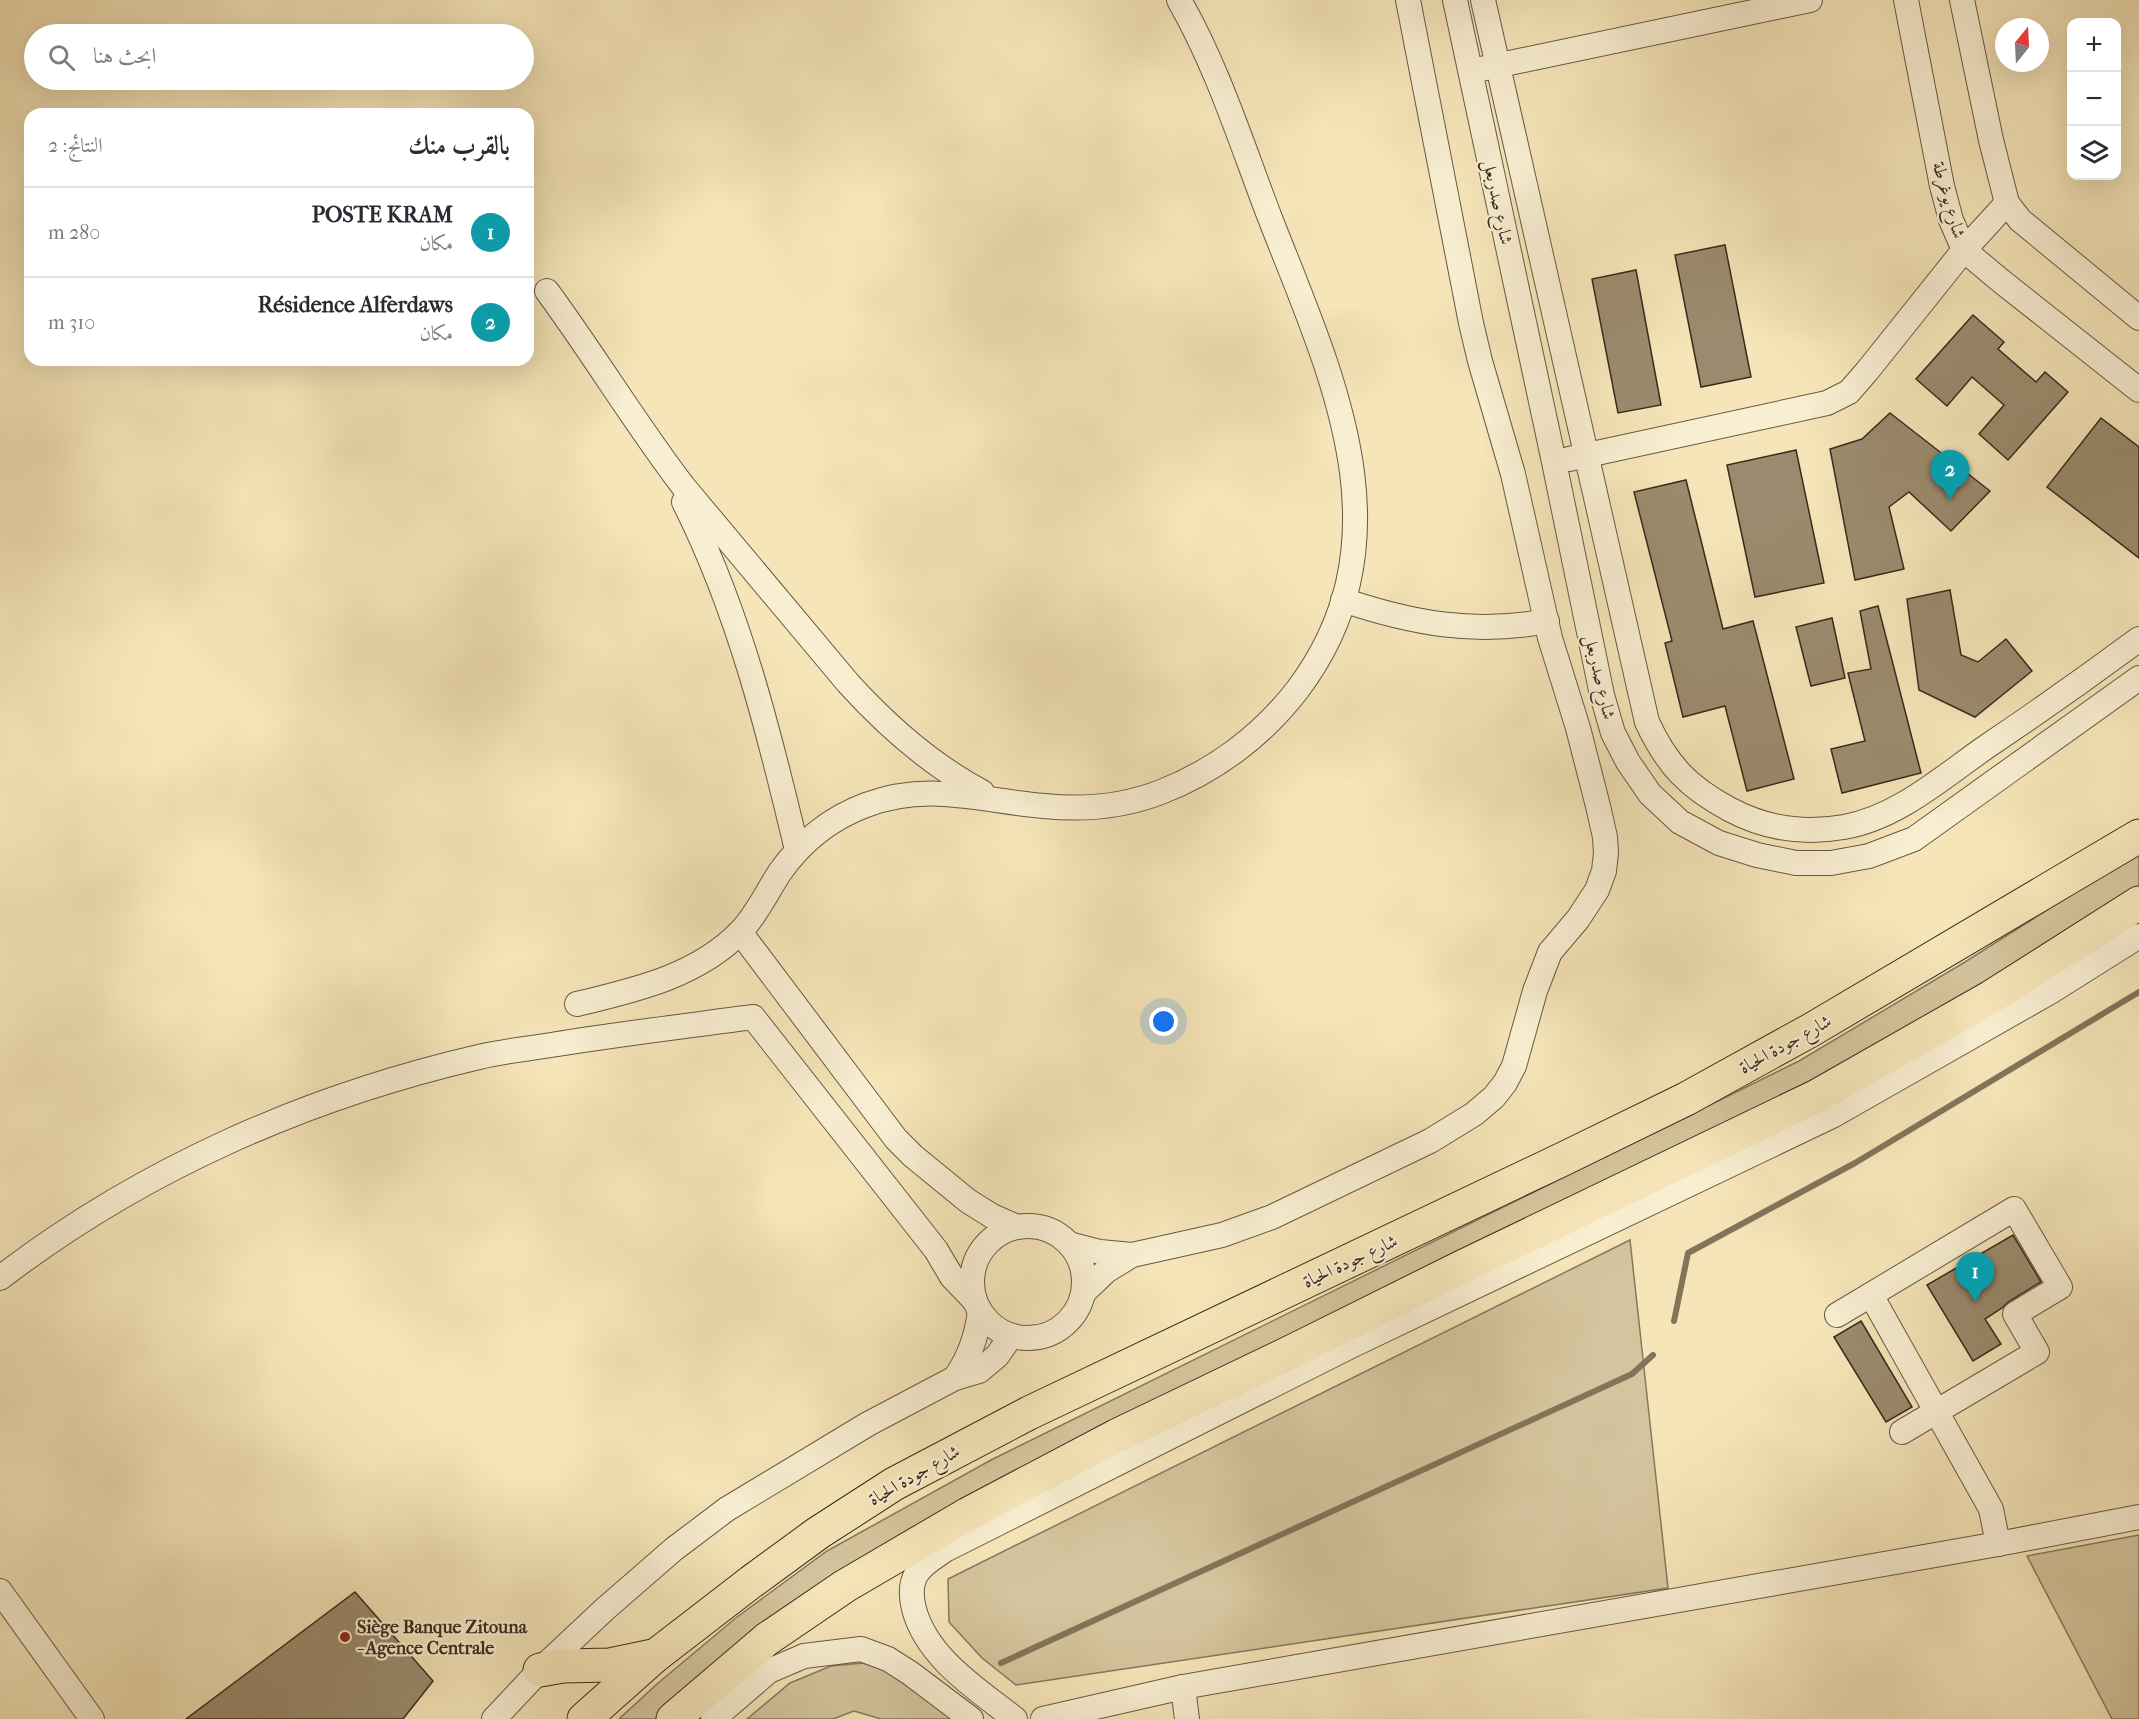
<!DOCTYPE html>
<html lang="ar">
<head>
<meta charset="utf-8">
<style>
	body { margin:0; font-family:"IM FELL French Canon",Amiri,serif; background:#f2f2f3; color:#2b2b33; direction:rtl }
	.controls { position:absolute; right:18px; top:18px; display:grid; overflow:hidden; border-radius:12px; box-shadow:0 6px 24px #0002 }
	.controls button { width:54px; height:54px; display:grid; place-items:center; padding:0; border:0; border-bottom:2px solid #e1e1e2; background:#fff; color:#2b2b33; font:30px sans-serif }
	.compass { position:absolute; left:1995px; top:18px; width:54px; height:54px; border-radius:50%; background:#fff; box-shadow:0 6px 24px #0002; rotate:18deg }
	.you { position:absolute; left:1164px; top:1022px; width:21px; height:21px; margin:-15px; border:4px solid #fff; border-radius:50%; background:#1a73e8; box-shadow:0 0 0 9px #1a73e833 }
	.badge { display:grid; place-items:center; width:39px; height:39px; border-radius:50%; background:#8f2418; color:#fff; font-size:20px; font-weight:700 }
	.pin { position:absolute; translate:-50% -50px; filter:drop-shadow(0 2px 3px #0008) }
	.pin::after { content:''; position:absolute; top:32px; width:21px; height:18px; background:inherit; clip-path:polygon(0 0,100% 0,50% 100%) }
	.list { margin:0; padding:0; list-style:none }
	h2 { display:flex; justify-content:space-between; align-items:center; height:78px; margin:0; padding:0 24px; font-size:26px }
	h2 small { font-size:20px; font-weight:400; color:#7c7c81 }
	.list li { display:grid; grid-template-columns:39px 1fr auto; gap:18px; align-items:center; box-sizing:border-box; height:90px; padding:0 24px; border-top:2px solid #e1e1e2 }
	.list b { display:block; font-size:22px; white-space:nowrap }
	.list p { margin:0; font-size:20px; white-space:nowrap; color:#7c7c81 }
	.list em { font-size:20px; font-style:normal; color:#7c7c81 }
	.icon { flex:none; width:33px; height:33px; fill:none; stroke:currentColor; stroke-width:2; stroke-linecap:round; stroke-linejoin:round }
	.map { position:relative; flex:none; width:2139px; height:1719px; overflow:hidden; direction:ltr }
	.search { position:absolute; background:#fff; box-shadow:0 6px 24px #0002; left:24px; top:24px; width:510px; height:66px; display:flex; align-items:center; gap:15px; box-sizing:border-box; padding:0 21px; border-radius:33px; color:#7c7c81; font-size:22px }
	.panel { position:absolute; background:#fff; box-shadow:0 6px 24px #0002; left:24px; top:108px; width:510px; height:258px; border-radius:18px; direction:rtl }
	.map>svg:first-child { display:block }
	.green { fill:#d5c59e; stroke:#87785e; stroke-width:1.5 }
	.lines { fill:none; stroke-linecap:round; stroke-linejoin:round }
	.stream { stroke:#83745a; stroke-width:6 }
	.building { fill:#9b8b6e; stroke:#392a1d; stroke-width:1.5 }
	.minor-casing { stroke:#685944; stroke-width:26 }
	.highway-casing { stroke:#392a1d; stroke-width:35 }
	.minor { stroke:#f8eed1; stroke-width:24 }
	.highway { stroke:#f5e5b8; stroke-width:33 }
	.poi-dot { fill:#8f2418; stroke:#f8eed1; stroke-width:2 }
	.labels { text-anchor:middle; stroke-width:4.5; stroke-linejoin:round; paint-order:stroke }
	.street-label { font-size:18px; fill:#392a1d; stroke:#f8eed1 }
	.poi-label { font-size:18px; font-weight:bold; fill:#392a1d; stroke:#f8eed1; text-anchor:start }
</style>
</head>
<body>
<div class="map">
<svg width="2139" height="1719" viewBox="0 0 2139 1719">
	<rect width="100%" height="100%" fill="#f5e5b8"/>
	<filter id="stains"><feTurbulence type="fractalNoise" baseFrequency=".00333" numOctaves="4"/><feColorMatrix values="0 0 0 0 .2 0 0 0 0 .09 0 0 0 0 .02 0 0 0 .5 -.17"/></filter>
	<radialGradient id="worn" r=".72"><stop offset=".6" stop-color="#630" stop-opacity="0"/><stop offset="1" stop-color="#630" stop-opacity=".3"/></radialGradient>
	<g class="green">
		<path d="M2139 852V887L1815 1086 1006 1490 664 1719H619L657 1684 737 1617 827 1551 991 1460 1799 1061 1965 962Z"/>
		<path d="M1630 1240 1668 1588 1016 1685 982 1658 949 1622 948 1579Z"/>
		<path d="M2139 1535V1719H2112L2027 1556Z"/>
		<path d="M863 1663 886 1670 960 1719H881L854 1711 833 1719H747L790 1683 831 1666Z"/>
	</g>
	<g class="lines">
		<g class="stream">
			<path d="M1674 1321 1688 1253 1855 1163 2139 992"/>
			<path d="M1001 1663 1632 1374 1653 1355"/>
		</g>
	</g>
	<g class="building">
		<path d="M1725 245 1751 377 1701 387 1675 255Z"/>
		<path d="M1636 270 1661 405 1618 413 1592 279Z"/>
		<path d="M1973 315 2004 342 1998 349 2036 382 2045 372 2068 392 2008 460 1979 434 2004 405 1972 377 1947 406 1916 379Z"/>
		<path d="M1890 413 1990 491 1951 531 1909 492 1889 507 1904 569 1855 580 1830 449 1862 439Z"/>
		<path d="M2101 418 2139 447V558L2047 487Z"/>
		<path d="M1796 450 1824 583 1755 597 1727 465Z"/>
		<path d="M1686 480 1723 629 1753 621 1794 779 1747 791 1725 706 1683 717 1665 643 1672 641 1634 492Z"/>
		<path d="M1950 590 1961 655 1978 662 2006 639 2032 671 1975 717 1919 690 1907 599Z"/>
		<path d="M1878 606 1921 773 1842 793 1831 749 1865 741 1848 673 1871 669 1860 611Z"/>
		<path d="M1832 618 1845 678 1811 686 1796 627Z"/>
		<path d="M2013 1235 2041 1282 2008 1302 2002 1308 1985 1319 2001 1344 1973 1361 1927 1285Z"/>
		<path d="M1861 1321 1912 1407 1886 1422 1834 1337Z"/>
		<path d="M355 1592 433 1681 403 1719H186Z"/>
	</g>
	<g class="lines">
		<g class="minor-casing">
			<g id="minor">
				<path d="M1455 0 1554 462 1602 695 1613 733 1628 762 1650 794 1680 822 1719 843 1757 855 1796 863H1831L1869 856 1914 839 2139 678"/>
				<path d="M1483 0 1647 722C1667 765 1688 787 1729 809 1766 829 1804 834 1844 827 1897 818 1943 777 1986 747 2038 712 2089 676 2139 639"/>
				<path d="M1906 0 1942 186 1951 220 1964 250 2001 281 2139 390"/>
				<path d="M1962 0 1991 140 2007 203 2020 220 2139 318"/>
				<path d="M1481 69 1810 0"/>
				<path d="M547 291C594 355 635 423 683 486L848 683C887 726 931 765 982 792"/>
				<path d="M1569 459 1827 403 1849 392 1868 370 1964 250 2007 203"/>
				<path d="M684 502C739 611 769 732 797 850"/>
				<path d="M1343 600C1411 623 1475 635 1547 621"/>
				<path d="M740 932 896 1139 913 1156 968 1201 992 1216 1017 1227"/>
				<path d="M577 1004C635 990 698 976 741 931 757 914 767 892 780 872 801 842 831 818 866 805 929 781 981 801 1044 806 1083 810 1125 806 1161 792 1215 771 1263 735 1298 689 1412 537 1330 372 1270 218 1242 145 1218 68 1179 0"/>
				<circle cx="1028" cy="1282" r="56"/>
				<path d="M1069 1244 1100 1252 1132 1255 1222 1235 1272 1217 1430 1141 1474 1114 1494 1097 1505 1083 1514 1066 1535 991 1550 952 1578 919 1597 890 1604 871 1606 853 1605 837 1598 806 1578 728 1550 638 1513 474 1480 361 1471 323 1408 0"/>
				<path d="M0 1278C141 1170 306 1097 479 1057 503 1051 527 1049 551 1045 618 1034 686 1026 753 1017L936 1250 952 1277 974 1300"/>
				<path d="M1084 1292 1106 1271 1132 1255"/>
				<path d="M1837 1315 2014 1209 2060 1287 2015 1314 2037 1352 1902 1432"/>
				<path d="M955 1378C970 1357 977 1336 980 1311"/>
				<path d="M1998 1544 2139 1517"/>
				<path d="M0 1591 92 1719"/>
				<path d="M1183 1687 1187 1719"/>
				<path d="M494 1719 540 1670 605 1609 674 1549 727 1509 868 1424 955 1378 979 1371 997 1356 1011 1336"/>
				<path d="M713 1719 769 1671 804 1656 861 1649 888 1659 910 1673 971 1719"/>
				<path d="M1015 1719C977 1689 927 1658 914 1609 911 1597 910 1584 917 1573 924 1563 935 1557 945 1550L1351 1346 1832 1116 2050 992 2139 936"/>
				<path d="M1043 1719 1183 1687 1998 1544 1991 1509 1871 1295"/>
			</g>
		</g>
		<g class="highway-casing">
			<g id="highway">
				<path d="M540 1670 563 1666 610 1665 653 1656"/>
				<path d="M584 1719 655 1656 751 1582 818 1533 894 1484 1029 1413 1561 1160 1686 1099 1811 1030 2139 836"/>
				<path d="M673 1719 767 1639 845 1586 968 1514 1116 1436 1291 1352 1460 1268 1817 1096 1991 997 2139 903"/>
			</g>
		</g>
		<use href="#minor" class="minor"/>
		<use href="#highway" class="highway"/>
	</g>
	<circle class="poi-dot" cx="345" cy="1637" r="6"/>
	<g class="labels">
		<g class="street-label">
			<text transform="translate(1949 200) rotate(74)" y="6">شارع يوغرطة</text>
			<text transform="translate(1498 202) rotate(78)" y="6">شارع صدربعل</text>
			<text transform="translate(1600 677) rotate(77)" y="6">شارع صدربعل</text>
			<text transform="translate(1785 1044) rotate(-29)" y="6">شارع جودة الحياة</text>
			<text transform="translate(1350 1261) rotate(-25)" y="6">شارع جودة الحياة</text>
			<text transform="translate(914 1475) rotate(-30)" y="6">شارع جودة الحياة</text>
		</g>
		<g class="poi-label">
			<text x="357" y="1633">Siège Banque Zitouna<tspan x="357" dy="21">- Agence Centrale</tspan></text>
		</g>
	</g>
	<rect width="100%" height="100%" filter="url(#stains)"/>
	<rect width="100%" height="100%" fill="url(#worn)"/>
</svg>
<div class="controls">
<button>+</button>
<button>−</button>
<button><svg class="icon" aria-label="layers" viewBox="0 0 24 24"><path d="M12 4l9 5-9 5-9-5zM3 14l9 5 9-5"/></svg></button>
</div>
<svg class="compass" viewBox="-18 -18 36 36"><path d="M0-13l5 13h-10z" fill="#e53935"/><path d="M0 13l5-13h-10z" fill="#7c7c81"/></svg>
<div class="you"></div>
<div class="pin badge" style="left:1975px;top:1302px;background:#0f9aa8">1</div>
<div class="pin badge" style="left:1950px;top:500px;background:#0f9aa8">2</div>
<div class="search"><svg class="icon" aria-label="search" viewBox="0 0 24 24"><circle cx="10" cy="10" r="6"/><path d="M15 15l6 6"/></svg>ابحث هنا</div>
<section class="panel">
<h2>بالقرب منك<small>النتائج: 2</small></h2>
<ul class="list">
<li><span class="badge" style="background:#0f9aa8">1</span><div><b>POSTE KRAM</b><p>مكان</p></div><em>280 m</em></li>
<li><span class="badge" style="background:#0f9aa8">2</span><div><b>Résidence Alferdaws</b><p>مكان</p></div><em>310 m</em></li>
</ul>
</section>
</div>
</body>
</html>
